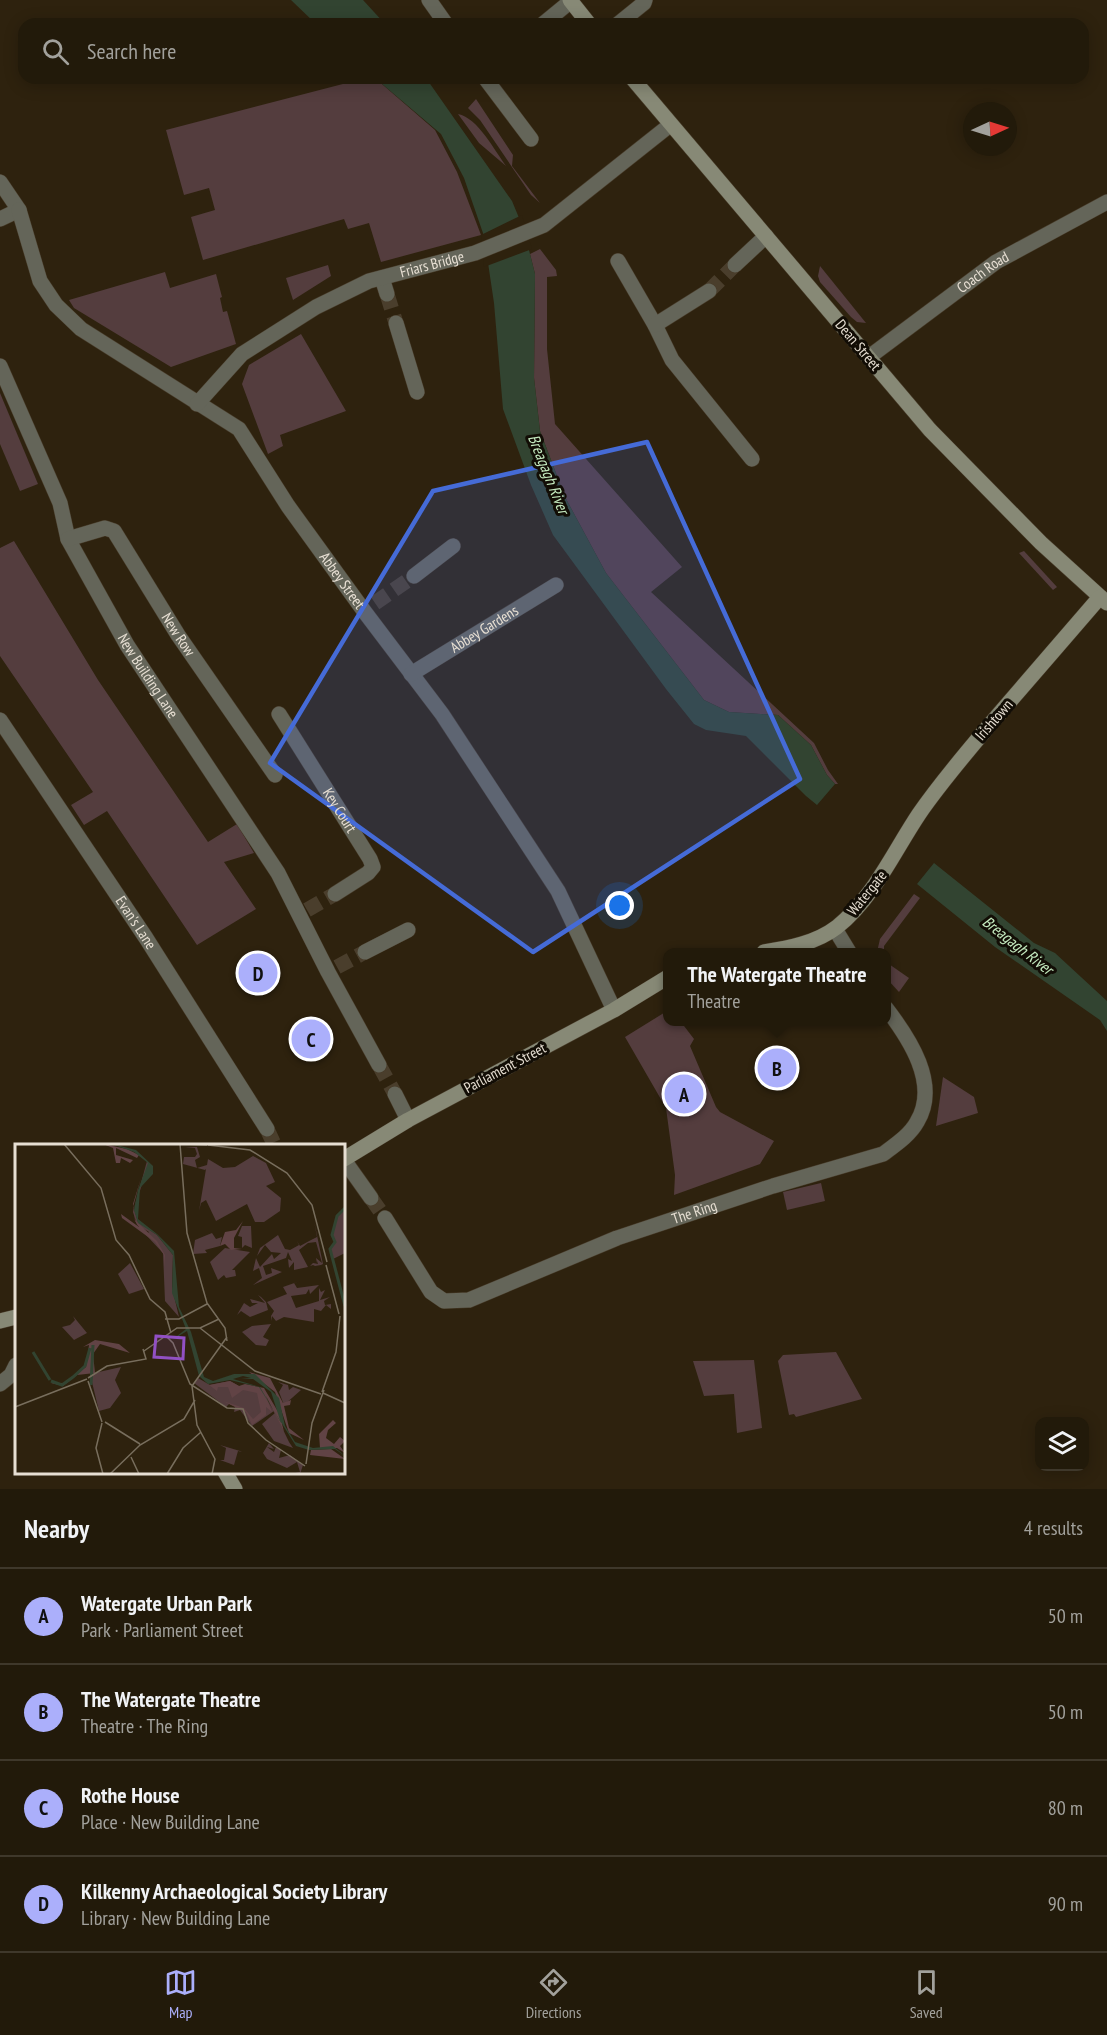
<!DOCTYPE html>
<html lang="en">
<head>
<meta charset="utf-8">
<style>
	body { margin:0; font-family:"PT Sans Narrow",sans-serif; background:#2e2718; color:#f1f3f6 }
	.controls { position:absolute; right:18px; bottom:18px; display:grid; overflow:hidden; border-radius:12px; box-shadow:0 3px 15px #0003 }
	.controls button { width:54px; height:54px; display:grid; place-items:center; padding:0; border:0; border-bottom:2px solid #3f382b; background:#221a0a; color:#f1f3f6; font:30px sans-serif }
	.compass { position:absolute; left:963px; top:102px; width:54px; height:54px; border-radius:50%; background:#221a0a; box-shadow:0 3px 15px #0003; rotate:86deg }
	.you { position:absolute; left:620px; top:906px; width:21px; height:21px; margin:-15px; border:4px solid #fff; border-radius:50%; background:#1a73e8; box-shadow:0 0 0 9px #1a73e833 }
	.badge { display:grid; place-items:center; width:39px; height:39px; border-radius:50%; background:#abaffb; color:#111; font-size:20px; font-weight:700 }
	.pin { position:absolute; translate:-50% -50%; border:3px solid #fff; box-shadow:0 2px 6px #0006 }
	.popup { position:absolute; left:663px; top:948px; width:228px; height:78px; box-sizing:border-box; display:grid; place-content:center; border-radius:12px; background:#221a0a; filter:drop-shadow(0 2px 4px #0005); font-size:20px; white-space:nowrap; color:#a2a19c }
	.popup b { font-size:22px; color:#f1f3f6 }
	.popup::after { content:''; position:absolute; left:50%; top:100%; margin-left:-12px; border:12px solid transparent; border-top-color:#221a0a }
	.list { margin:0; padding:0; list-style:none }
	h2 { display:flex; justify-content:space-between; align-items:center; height:78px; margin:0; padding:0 24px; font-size:26px }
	h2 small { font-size:20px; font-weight:400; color:#a2a19c }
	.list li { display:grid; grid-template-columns:39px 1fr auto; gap:18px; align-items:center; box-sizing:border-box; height:96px; padding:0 24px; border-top:2px solid #3f382b }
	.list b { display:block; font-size:22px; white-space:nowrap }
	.list p { margin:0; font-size:20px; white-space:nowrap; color:#a2a19c }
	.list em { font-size:20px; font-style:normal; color:#a2a19c }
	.icon { flex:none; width:33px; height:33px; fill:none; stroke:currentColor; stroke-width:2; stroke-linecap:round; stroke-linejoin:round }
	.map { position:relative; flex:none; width:1107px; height:1489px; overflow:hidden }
	.search { position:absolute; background:#221a0a; box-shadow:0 3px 15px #0003; left:18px; right:18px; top:18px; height:66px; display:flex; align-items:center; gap:15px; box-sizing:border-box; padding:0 21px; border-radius:18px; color:#a2a19c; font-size:22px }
	.sheet { height:462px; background:#221a0a }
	nav { display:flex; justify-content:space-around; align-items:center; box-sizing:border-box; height:84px; border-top:2px solid #3f382b; background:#221a0a; font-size:16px; color:#a2a19c }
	nav a { display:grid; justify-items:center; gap:3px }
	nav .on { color:#abaffb }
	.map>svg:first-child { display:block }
	.green { fill:#543d3e }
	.water { fill:#324431 }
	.pier { fill:#2e220e }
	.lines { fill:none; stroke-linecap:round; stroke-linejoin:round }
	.street-tunnel { stroke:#4a3e2c; stroke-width:15; stroke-dasharray:15 8; stroke-linecap:butt }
	.street-casing { stroke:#483c2a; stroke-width:16 }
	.secondary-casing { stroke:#483c2a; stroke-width:16 }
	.street { stroke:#646559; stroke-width:15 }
	.secondary { stroke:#878976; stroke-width:15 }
	.marked { fill:#456bd7; fill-opacity:0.2; stroke:#456bd7; stroke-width:4.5; stroke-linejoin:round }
	.labels { text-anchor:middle; stroke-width:6; stroke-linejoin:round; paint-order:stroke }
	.street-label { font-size:15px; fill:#e7dfd3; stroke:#120d05 }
	.water-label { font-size:16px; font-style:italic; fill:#c3e9be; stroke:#120d05 }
	.inset-river { fill:none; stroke:#324431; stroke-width:3 }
	.inset-road { fill:none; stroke:#786e5d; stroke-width:1.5 }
	.view { fill:#9150c3; fill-opacity:0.15; stroke:#9150c3; stroke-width:3 }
	.inset-edge { fill:none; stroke:#e7dfd3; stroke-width:3 }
</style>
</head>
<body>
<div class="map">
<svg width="1107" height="1489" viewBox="0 0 1107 1489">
	<rect width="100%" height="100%" fill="#2e220e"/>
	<g class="green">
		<path d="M366 78H375L435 130 457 172 481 235 381 262 369 223 348 229 344 219 203 260 191 217 215 210 209 188 184 195 166 130Z"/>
		<path d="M476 99 513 155 512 166 540 203 531 195 480 120 468 108Z"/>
		<path d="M458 114C478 118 494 150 506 166L479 143Z"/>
		<path d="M540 249 556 270 557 276 547 277V349L555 424 682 567 651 592 814 743 828 770 838 784H835L827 775 811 745 778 715 729 712 704 700 606 573 565 497 540 431 534 378 535 274 530 254Z"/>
		<path d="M328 265 331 276 293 300 286 278Z"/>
		<path d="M820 266 866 323 857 322 851 317 820 282 818 276Z"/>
		<path d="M165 272 170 288 216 274 222 297 220 298 223 312 227 311 236 344 171 367 74 308 69 300Z"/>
		<path d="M301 334 346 411 280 435 283 446 268 454 242 384 249 365Z"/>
		<path d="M0 393 38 484 20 491 0 444Z"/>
		<path d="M14 541 98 680 208 842 237 824 254 853 224 862 256 909 197 945 107 811 84 825 71 805 93 792 0 656V548Z"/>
		<path d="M1024 551 1057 587 1053 590 1019 553Z"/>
		<path d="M914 894 920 898 884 946V952H877L880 939Z"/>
		<path d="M886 962 909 978 899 992 887 979Z"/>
		<path d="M667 1011 668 1022H681L694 1039 690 1046 716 1107 720 1112 774 1141 760 1164 674 1195 675 1175 666 1108 625 1037Z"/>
		<path d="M943 1077 974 1097 978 1113 936 1126Z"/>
		<path d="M821 1183 825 1201 787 1210 783 1192Z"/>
		<path d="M836 1352 862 1399 796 1417 794 1414 789 1415 778 1361 783 1355Z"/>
		<path d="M754 1360 762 1428 737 1433 734 1394 704 1396 693 1361Z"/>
	</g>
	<g class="water">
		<path d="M291 0H363L385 24H316Z"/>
		<path d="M375 78H426L512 201 524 230 535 274 534 378 540 431 565 497 606 573 704 700 729 712 778 715 811 745 827 775 835 784 817 805 806 796 746 736 706 730 694 724 666 689 553 535 531 485 503 409 494 303 484 236 464 178 441 134Z"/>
		<path d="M934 863 1034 943 1055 953 1107 1001V1031L1100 1020 995 947 917 884Z"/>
	</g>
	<path class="pier" d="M522 215 532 249 484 267 481 235Z"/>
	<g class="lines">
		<g class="street-tunnel">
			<path d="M709 291 735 265"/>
			<path d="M387 294 396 323"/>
			<path d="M375 603 414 576"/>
			<path d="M307 910 335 894"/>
			<path d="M337 967 365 952"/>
			<path d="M379 1065 395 1094"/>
			<path d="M267 1129 275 1146"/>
			<path d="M371 1198 385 1218"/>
		</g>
		<g class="street-casing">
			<g id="street">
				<path d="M429 0 446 24"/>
				<path d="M543 24 571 1"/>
				<path d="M618 24 644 3 645 0"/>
				<path d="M485 78 531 139"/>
				<path d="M0 182 19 210 0 219"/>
				<path id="s1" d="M19 210 40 281 56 305 81 329 239 429 288 506 364 611 442 714 558 891 614 1010"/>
				<path d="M618 261 655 325 672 360 752 459"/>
				<path d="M735 265 766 236"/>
				<path d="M382 278 387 294"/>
				<path d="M396 323 417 392"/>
				<path d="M655 325 709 291"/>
				<path id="s2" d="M869 357 996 262 1107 202"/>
				<path id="s3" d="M0 366 60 503 68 539 127 645 278 873 328 972 379 1065"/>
				<path id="s4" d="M197 404 242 354 316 307 369 281 475 253 544 225 670 125"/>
				<path id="s5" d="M68 539 105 528 114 531 178 635 275 775"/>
				<path d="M414 576 453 546"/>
				<path id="s6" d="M411 674 556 585"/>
				<path id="s7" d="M279 714 370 859 373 867 368 873 335 894"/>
				<path id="s8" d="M0 720 146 938 267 1129"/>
				<path d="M835 929 849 952"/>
				<path d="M365 952 408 930"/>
				<path d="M395 1094 408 1120"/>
				<path d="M344 1160 371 1198"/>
				<path id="s9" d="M385 1218 431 1292 444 1301 469 1300 617 1238 773 1186 883 1154C895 1145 910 1135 917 1122 940 1084 909 1038 886 1008"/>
				<path d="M0 1384 11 1375 16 1365"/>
			</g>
		</g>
		<g class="secondary-casing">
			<g id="secondary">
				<path d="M570 0 589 24"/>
				<path d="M632 78 930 430 1041 543 1107 603"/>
				<path d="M764 952C789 948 816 943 837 927 874 897 893 853 919 814 943 779 972 746 999 714 1033 675 1066 636 1100 597"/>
				<path d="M344 1159 408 1120 614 1010 668 977"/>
				<path d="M0 1321 16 1317"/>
				<path d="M225 1472 235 1489"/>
			</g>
		</g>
		<use href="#street" class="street"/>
		<use href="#secondary" class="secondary"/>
	</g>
	<path class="marked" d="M647 442 800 779 533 952 270 763 433 491Z"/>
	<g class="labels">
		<g class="street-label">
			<text dy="5" stroke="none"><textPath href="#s4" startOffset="279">Friars Bridge</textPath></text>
			<text dy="5" stroke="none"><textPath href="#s2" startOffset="142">Coach Road</textPath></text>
			<text transform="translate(858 345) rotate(50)" y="5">Dean Street</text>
			<text dy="5" stroke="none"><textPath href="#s1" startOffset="508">Abbey Street</textPath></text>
			<text dy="5" stroke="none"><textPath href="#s6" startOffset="86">Abbey Gardens</textPath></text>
			<text dy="5" stroke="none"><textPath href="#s5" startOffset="170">New Row</textPath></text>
			<text dy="5" stroke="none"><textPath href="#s3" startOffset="345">New Building Lane</textPath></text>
			<text transform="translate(994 720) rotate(-49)" y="5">Irishtown</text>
			<text dy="5" stroke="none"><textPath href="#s7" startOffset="114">Key Court</textPath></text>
			<text transform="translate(867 893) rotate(-51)" y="5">Watergate</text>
			<text dy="5" stroke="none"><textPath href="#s8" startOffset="244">Evan's Lane</textPath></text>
			<text transform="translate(505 1068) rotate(-28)" y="5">Parliament Street</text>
			<text dy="5" stroke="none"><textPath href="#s9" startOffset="370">The Ring</textPath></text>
		</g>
		<g class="water-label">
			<text transform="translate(549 474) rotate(68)" y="6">Breagagh River</text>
			<text transform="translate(1018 945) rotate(38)" y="6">Breagagh River</text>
		</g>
	</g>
	<g transform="translate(15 1144)">
		<rect width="330" height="330" fill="#2e220e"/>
		<path d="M170 3H182L185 13 180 16 182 24 192 21 193 15 208 24 220 23 238 12 251 19 260 38 251 42 266 54 265 67 249 78H240L232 60 201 77 191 56 186 59 184 67 191 25 190 26 168 20 169 13H180L182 10 180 4ZM132 17 134 19 119 65 123 78 142 91 158 111 157 143 164 173 150 157 148 109 131 91 134 88 122 81 118 68ZM330 64V109L318 115 315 104 320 97 317 91 323 70ZM299 77 308 120 306 121 300 122 298 121 295 122 298 119 303 120 302 117V119L301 114 307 119 301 98 293 99 284 106 293 123 279 126V118L274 124 273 115 277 117 273 108 271 114 248 122 251 131 257 129 256 124 267 128 238 141 247 134 244 124 238 127 241 114 245 123 257 110 259 115 266 109 256 108 250 101 242 112 245 104 263 91 270 105 275 106 284 101 282 97 285 102 296 96 302 93ZM227 82H236L237 104 230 101 227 104V93L223 92ZM197 89 201 95 207 93 205 102 190 106 192 109 178 110 180 96ZM210 104 235 108 217 126H220L221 132 211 134 209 131 203 136 195 118ZM115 119 129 145 114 150 103 130ZM285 137 279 139 282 144 304 141 295 150 294 145 291 150 276 152 281 164 304 157V144L306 148 310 146 305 156 315 153 309 157 310 161 316 160V165L311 161 306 167 299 165V178L269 173 261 177 257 172V177L256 172 259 167 252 158 272 150 268 143ZM243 151 246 153 251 158 253 166 235 173 226 167 222 171 229 159 235 163 243 159H237L235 155 250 159ZM58 172 72 189 59 196 47 183 55 181 60 176ZM256 180 248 193 254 196 251 202 241 201 227 188 237 182ZM106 223 100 236 106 249 95 264 84 267 75 230ZM183 234 195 241 215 237 224 242 244 243 259 267 237 282 225 266 219 268 220 263 214 260 211 263 179 239ZM263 238 273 241 274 246 278 243 286 246 269 261 264 248 268 241ZM260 269 274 298 278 304 259 297 247 280ZM254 299 259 305 252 303 259 308 261 303 266 306 264 314 275 311 288 321 285 330H282L280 329 285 328 282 318 272 324 252 315 248 309ZM205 301 225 307 227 308 223 307 219 321 205 316H209L211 304Z" fill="#543d3e"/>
		<path d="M88 0 112 5 124 11 122 14 101 4V11L118 16 115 19 106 14 105 19H101L98 4ZM126 34 118 60 120 76 142 97 150 111 149 124V111L140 98 107 74 106 70 124 83 120 77 118 63ZM228 77 219 94V104L227 105 216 106 210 100 205 102 210 88 221 86ZM80 196 104 200 115 209 85 200 78 210 80 229 62 231 48 242 36 239H49L71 223 74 201 68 203ZM234 228 255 234 268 259 276 256 275 261 269 262 274 284 289 296 274 289 260 248ZM215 237 224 242 230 240 249 244 265 271 269 288 251 252 257 268 251 263V271L237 281 231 268 208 257 229 264 238 275 246 268 242 249 228 246 217 254 213 243H203L202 247 194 241ZM318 276 321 279 313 286 311 294 319 300 325 293 330 297 325 302 330 309 322 304H305L304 290ZM316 305 330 315 295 311 296 306Z" fill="#614345"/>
		<path d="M97 0 121 6 138 22V30L125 44 123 75 142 90 159 107 164 163 176 188 189 233 198 237 219 230H240L264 254 270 282 280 298 298 304 318 302 330 312 320 305 294 306 281 302 244 243 215 236 193 240 184 232 172 187 157 196 171 185 157 149 158 111 142 91 123 79 119 66 123 46 133 19 119 8ZM228 232 236 234 226 235H238L256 248 266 279 245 243 218 235Z" fill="#324431" fill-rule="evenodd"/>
		<path class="inset-river" d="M330 64 322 72 317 91 320 98 315 105 330 162M18 208 35 236M36 237 47 241 58 233 70 222 75 204M76 241 78 201"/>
		<path class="inset-road" d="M49 0 86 44 101 96 114 111 135 155 150 168 156 189M165 0 172 89 192 159M168 0 192 1M193 1 235 6 272 29 297 61 312 118M311 121 324 170M192 159 210 184 212 197M150 175H164L192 160M185 184 240 227 306 250M152 193 158 199 175 240 212 264 228 265 233 279 251 296 290 322M129 207 162 184H185L204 175M73 234 92 222 131 215 128 205M73 237 87 278M307 248 321 208 325 172M308 249 330 259M0 263 72 235M90 278 125 300M87 279 81 304 88 330M116 313 124 330M291 320 297 279 309 246M95 330 125 301 169 275 180 256M152 330 168 304 186 288M197 330 200 315 182 281 177 242 212 193"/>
		<path class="view" d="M141 192 169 194 168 215 139 213Z"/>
		<rect width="330" height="330" class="inset-edge"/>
	</g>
</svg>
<div class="controls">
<button><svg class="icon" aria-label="layers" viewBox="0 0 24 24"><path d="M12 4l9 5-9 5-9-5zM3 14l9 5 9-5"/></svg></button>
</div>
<svg class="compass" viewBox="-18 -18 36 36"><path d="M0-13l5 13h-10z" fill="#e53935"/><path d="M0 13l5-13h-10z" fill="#a2a19c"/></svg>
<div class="you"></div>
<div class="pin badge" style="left:684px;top:1094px">A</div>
<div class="pin badge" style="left:777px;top:1068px">B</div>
<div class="popup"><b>The Watergate Theatre</b>Theatre</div>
<div class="pin badge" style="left:311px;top:1039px">C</div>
<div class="pin badge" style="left:258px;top:973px">D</div>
<div class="search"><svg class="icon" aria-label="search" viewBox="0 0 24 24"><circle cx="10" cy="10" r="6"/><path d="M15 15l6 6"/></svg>Search here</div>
</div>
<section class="sheet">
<h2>Nearby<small>4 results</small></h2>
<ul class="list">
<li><span class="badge">A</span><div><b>Watergate Urban Park</b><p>Park · Parliament Street</p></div><em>50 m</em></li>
<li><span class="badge">B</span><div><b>The Watergate Theatre</b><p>Theatre · The Ring</p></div><em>50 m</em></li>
<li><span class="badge">C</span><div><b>Rothe House</b><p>Place · New Building Lane</p></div><em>80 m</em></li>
<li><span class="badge">D</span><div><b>Kilkenny Archaeological Society Library</b><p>Library · New Building Lane</p></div><em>90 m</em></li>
</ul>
</section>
<nav>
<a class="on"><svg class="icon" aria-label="map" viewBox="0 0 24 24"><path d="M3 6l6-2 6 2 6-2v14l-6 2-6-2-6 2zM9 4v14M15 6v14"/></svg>Map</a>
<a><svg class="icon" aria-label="directions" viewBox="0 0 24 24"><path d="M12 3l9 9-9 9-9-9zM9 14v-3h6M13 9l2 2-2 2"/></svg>Directions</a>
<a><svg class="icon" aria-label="saved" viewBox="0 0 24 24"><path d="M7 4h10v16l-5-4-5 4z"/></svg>Saved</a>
</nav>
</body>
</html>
